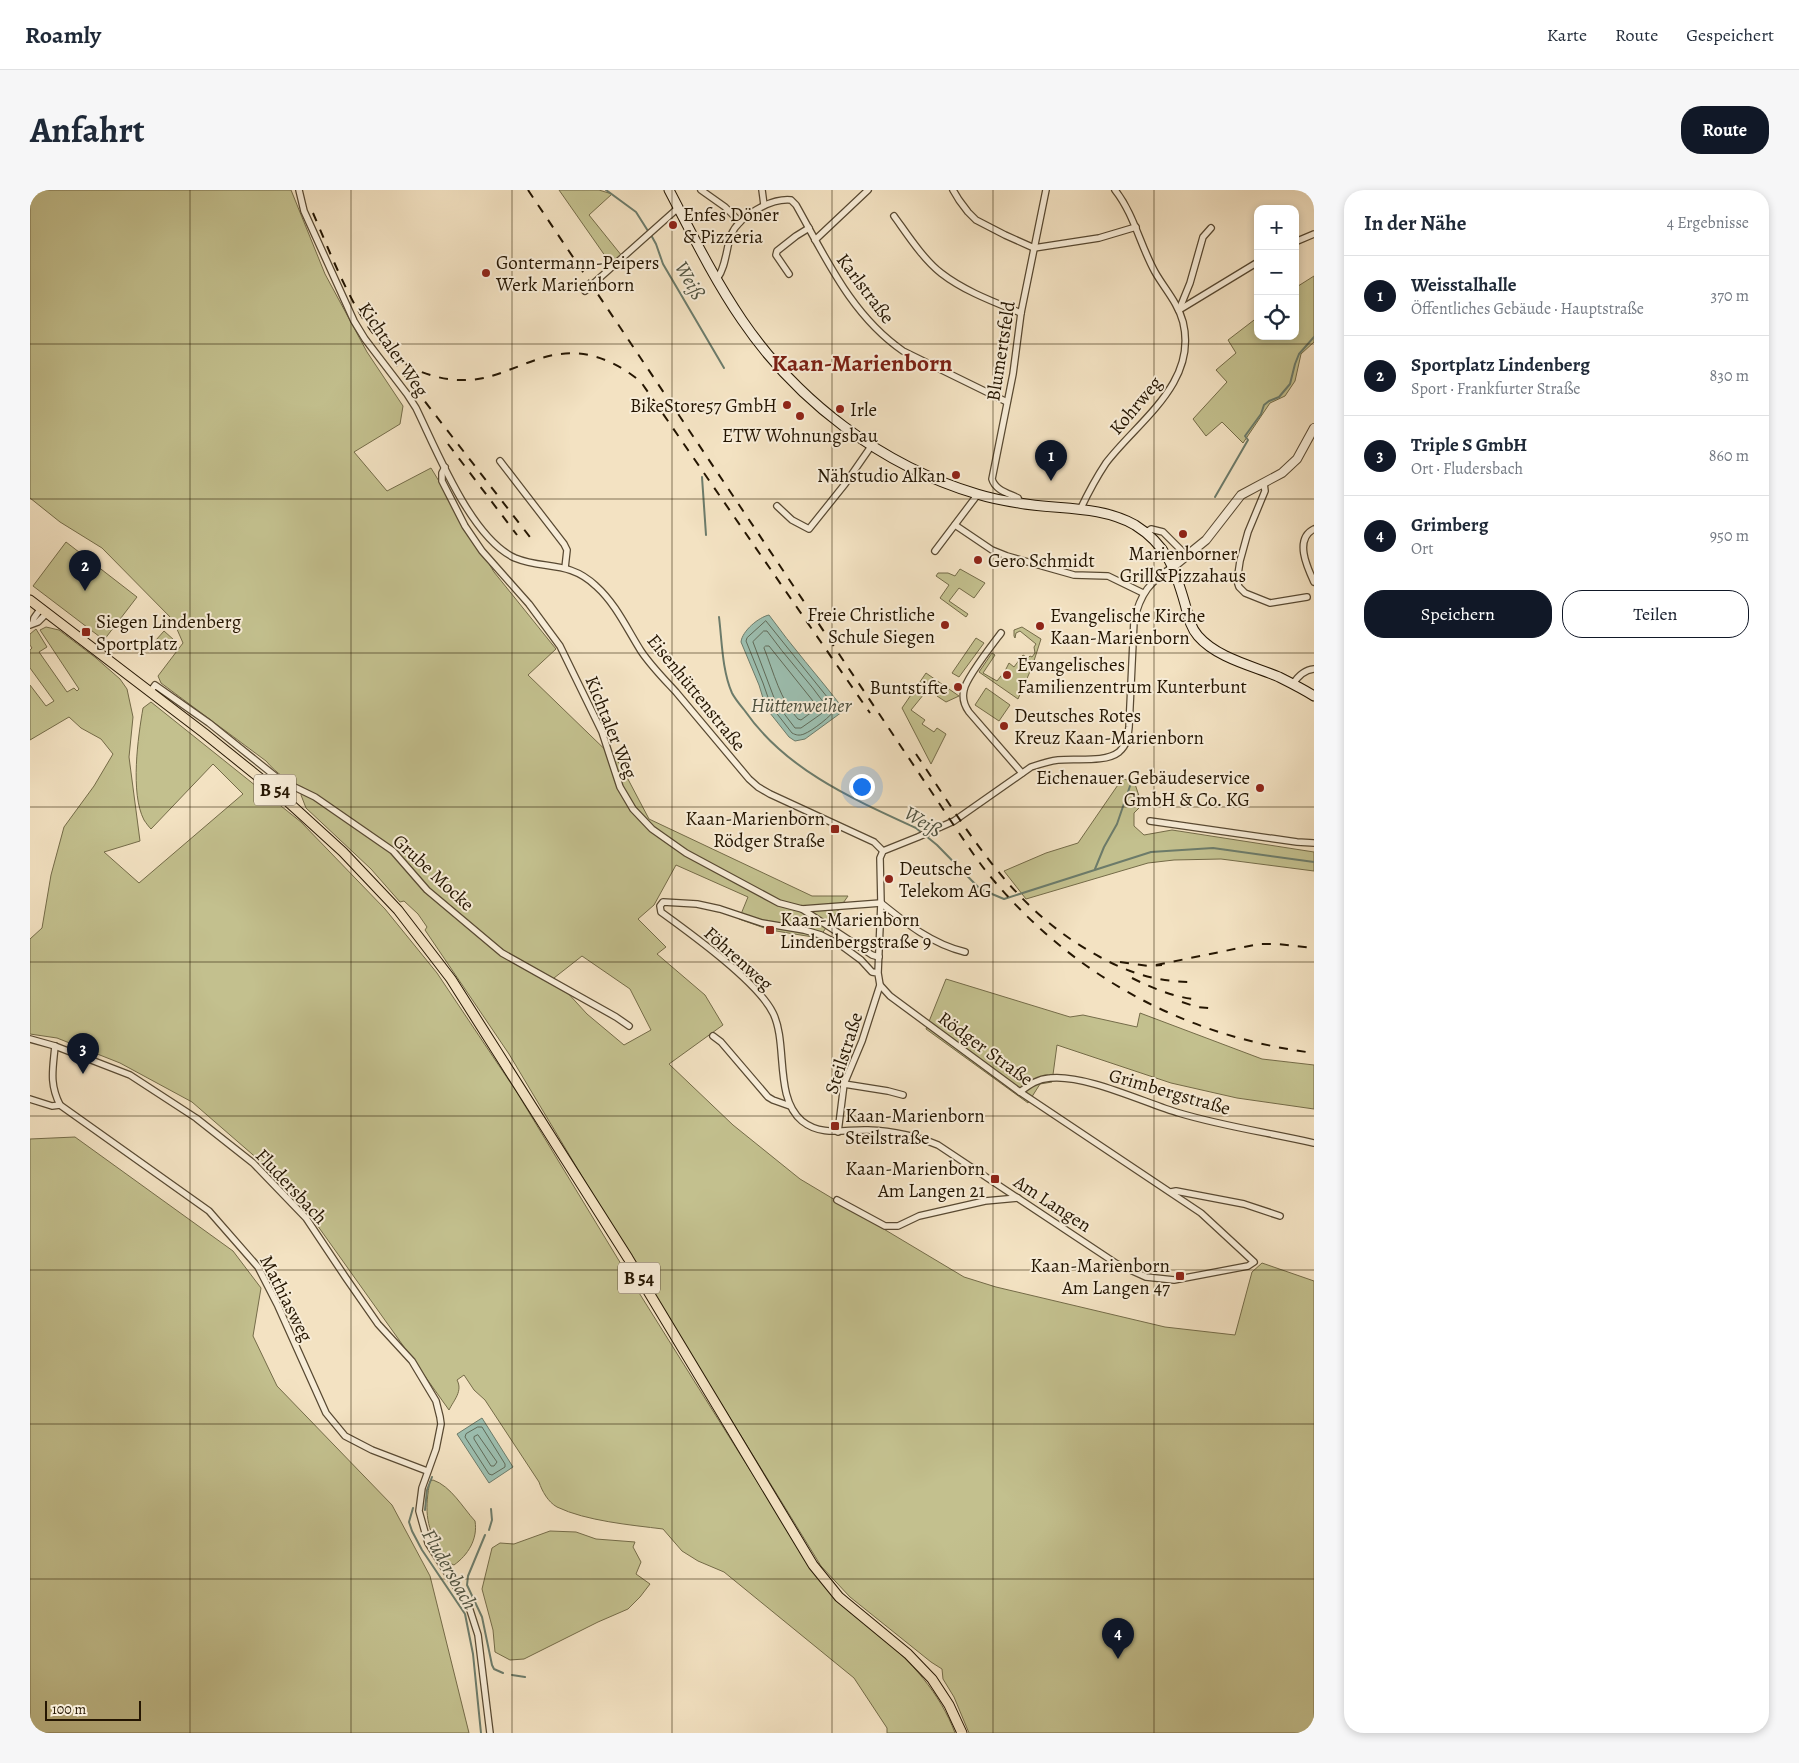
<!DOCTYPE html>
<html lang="de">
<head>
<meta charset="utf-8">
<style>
	body { margin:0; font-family:Alegreya,serif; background:#f6f6f7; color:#1f2937 }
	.controls { position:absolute; right:15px; top:15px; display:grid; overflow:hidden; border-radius:10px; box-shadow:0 2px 8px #0003 }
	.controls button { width:45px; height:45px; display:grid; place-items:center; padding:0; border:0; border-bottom:1px solid #e0e1e3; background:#fff; color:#1f2937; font:25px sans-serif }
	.scale { position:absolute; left:15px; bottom:12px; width:96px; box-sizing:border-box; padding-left:5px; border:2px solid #251602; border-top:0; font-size:14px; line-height:18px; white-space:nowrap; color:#251602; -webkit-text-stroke:4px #f7ecd7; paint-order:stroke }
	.you { position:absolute; left:831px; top:596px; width:18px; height:18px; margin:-12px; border:4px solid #fff; border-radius:50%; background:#1a73e8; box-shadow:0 0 0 8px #1a73e833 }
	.badge { display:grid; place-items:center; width:32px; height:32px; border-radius:50%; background:#111827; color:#fff; font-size:16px; font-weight:700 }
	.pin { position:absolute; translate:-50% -41px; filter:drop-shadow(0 1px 2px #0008) }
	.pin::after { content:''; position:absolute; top:26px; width:18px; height:15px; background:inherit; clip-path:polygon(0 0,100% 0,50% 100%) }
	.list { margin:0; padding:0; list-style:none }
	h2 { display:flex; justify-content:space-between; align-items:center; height:65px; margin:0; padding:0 20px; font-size:21px }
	h2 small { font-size:16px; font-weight:400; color:#747a83 }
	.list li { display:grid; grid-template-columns:32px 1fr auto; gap:15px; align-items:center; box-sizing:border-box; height:80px; padding:0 20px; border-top:1px solid #e0e1e3 }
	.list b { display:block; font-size:19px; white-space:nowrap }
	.list p { margin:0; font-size:16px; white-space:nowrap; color:#747a83 }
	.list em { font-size:16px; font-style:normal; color:#747a83 }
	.actions { display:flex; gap:10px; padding:15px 20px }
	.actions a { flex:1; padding:11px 0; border:1px solid #111827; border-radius:20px; text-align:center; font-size:18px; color:#111827 }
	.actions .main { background:#111827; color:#fff }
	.icon { flex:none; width:28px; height:28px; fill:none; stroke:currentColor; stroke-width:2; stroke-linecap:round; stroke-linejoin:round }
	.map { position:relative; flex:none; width:1284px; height:1543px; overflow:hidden; border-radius:20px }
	header { display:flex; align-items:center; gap:30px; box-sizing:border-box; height:70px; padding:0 25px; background:#fff; border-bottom:1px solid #e0e1e3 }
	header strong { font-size:24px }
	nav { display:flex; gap:28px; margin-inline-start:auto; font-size:18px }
	.intro { display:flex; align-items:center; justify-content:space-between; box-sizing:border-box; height:120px; padding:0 30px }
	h1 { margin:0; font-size:35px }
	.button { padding:12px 22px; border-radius:20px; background:#111827; color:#fff; font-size:18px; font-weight:700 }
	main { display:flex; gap:30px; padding:0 30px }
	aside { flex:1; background:#fff; border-radius:20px; box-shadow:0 2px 8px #0003 }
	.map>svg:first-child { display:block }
	.green { fill:#c3c08e; stroke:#746b48; fill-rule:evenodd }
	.water { fill:#9cbeaf; stroke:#6c7b6a }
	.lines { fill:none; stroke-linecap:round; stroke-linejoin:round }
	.shore { stroke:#606a58; stroke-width:1 }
	.stream { stroke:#6c7b6a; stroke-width:2 }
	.minor-casing { stroke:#584932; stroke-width:8 }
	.tertiary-casing { stroke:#584932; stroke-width:10 }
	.secondary-casing { stroke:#251602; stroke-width:11 }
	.primary-casing { stroke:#251602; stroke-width:11 }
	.minor { stroke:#f7ecd7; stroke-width:5.5 }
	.tertiary { stroke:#f7ecd7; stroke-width:8 }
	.secondary { stroke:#f7ecd7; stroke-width:9 }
	.primary { stroke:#f3e2c2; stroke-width:9 }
	.rail { stroke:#251602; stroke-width:2; stroke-dasharray:9 9; stroke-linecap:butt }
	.grid { fill:none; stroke:#251602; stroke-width:1; stroke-opacity:0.55 }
	.poi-dot { fill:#8f2418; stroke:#f7ecd7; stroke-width:2 }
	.labels { text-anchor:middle; stroke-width:4; stroke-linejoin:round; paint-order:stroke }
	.shield { fill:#f7ecd7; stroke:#645642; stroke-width:1 }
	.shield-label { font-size:18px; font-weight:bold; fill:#251602 }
	.poi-label { font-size:19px; fill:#251602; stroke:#f7ecd7; text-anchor:start }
	.street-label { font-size:19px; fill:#251602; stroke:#f7ecd7 }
	.water-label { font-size:20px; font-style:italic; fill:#4f513f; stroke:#f7ecd7 }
	.district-label { font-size:24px; font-weight:bold; fill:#7a1f14; stroke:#f7ecd7 }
</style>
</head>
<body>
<header>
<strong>Roamly</strong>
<nav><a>Karte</a><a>Route</a><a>Gespeichert</a></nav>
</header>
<div class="intro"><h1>Anfahrt</h1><a class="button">Route</a></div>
<main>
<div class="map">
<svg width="1284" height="1543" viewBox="0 0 1284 1543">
	<rect width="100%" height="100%" fill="#f3e2c2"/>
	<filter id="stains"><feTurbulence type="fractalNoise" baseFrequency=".004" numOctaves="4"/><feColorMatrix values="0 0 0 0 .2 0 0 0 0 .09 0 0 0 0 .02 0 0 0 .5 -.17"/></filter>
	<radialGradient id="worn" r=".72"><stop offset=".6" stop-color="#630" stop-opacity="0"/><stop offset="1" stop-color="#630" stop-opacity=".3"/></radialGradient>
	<g class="green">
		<path d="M0 0H261L295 84 337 162 373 216 370 234 324 262 357 301 401 278 464 382 526 459 498 485 590 574 619 629 782 706H818L789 748 740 740 709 729 718 707 646 675 624 715 608 729 636 757 627 764 675 805 693 835 639 874 703 935 770 989 934 1087 966 1097 1135 1137 1205 1145 1222 1082 1232 1073 1284 1091V1543H939L924 1507 913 1489 912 1479 901 1472 820 1407 791 1376 571 1018 479 864 395 740 397 737 388 724 374 711 370 712 341 679 276 618 271 605 274 598C258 591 247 584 236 571L131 493 128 486 153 453 143 430 72 358 30 332 0 308ZM552 766 600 799 621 840 594 855 557 824 524 788Z"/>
		<path d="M529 0H569L582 4 559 25 596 71 585 80Z"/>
		<path d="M1284 86V152L1271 164 1265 191 1255 206 1240 213 1213 253 1192 232 1176 246 1163 229 1197 192 1186 180 1206 163 1198 150 1228 127V146H1265V98Z"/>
		<path d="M36 352 107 407 74 450 3 396Z"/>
		<path d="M930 379 955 393 944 408 929 398 919 411 938 424 936 427 910 408 919 395 906 386 908 383H918L925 386Z"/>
		<path d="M16 437 29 440 66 468 90 489 97 499 103 527 99 567 110 651 74 662 109 693 213 604 183 574 121 639C119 637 116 633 114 630 100 603 108 547 113 518L121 512 271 632 355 719 407 783 486 901 591 1074 770 1360C783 1379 795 1399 812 1415 823 1426 836 1434 848 1444 881 1471 910 1503 925 1543H857V1538L824 1488 694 1382 668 1371 652 1361 633 1339C601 1335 556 1331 527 1317 518 1312 512 1301 509 1292L455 1210 444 1200 434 1185 427 1190C433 1201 424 1210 419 1220L260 997 162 912 90 873 27 848 0 844V749L12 738 21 685 34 637 64 596 83 564 71 549 51 538 39 527 0 550V495L16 516 24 511 0 478V460L2 458 0 455V444L6 439 17 457 9 462 37 502 44 498 47 501 49 499 10 440Z"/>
		<path d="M992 437 1011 449 1002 477 988 509 949 482 962 463 965 465 953 483 967 491 975 481 979 473 984 477 993 465 998 468 1000 466 1002 467 1005 463 1004 457 1006 454 990 441 986 443 985 448 984 446V440Z"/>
		<path d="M134 441 144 450 137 459 126 450Z"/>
		<path d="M946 448 954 453 929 487 922 483Z"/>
		<path d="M896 483 929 506 916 512 907 506 909 502 893 491 884 503 888 505 890 502 894 504 881 520 895 530 892 534 904 542 907 538 916 544 901 574 872 518Z"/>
		<path d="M956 498 980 515 969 531 945 515Z"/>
		<path d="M1092 589 1104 591 1112 615 1104 623V636L1114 645 1142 640 1284 662V681L1191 669 1144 670 1118 673 996 709 974 681 1016 663 1048 653Z"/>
		<path d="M916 789 1040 827 1053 825 1107 837 1110 823 1232 869 1284 875V919L1207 908 1141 893 1027 855 1022 892 1010 894 998 913 896 839Z"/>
		<path d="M45 947 203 1061 231 1098 223 1146 247 1196 362 1315 400 1386 439 1543H0V949Z"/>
		<path d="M403 1290C421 1296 433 1318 445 1331 448 1349 438 1365 424 1375 416 1372 413 1366 409 1358 395 1335 395 1317 400 1291Z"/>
		<path d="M520 1341 546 1342 566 1349 605 1352 603 1357 611 1372 606 1384 620 1394 610 1407 598 1419 568 1432 494 1469 480 1470 465 1462 463 1440 452 1399 462 1358 470 1353 484 1354Z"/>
	</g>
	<g class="water">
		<path d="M739 425C762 457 788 486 812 517V522L775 549 765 551 759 547 736 518 729 495 711 452C712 441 729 427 739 425Z"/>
		<path d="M452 1228 483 1277 459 1293 427 1244Z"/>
	</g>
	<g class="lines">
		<g class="shore">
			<path d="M736 431 806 518C803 525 782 541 774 544 769 546 766 545 762 543L741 516 733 493 716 451 717 448Z"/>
			<path d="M734 441H737C756 468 779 491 797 517L791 524 771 538H765L746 513 723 452Z"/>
			<path d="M736 456H739L787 516 786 519 771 530 768 529C750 510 744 483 734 458Z"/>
			<path d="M448 1237H452L475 1274V1277L462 1285 459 1284 435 1247 436 1244Z"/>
			<path d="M448 1245 467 1272 464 1276H461L444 1249V1247Z"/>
		</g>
		<g class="stream">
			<path d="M576 0 606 22 618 41"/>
			<path d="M621 45 626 54 633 74 694 178"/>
			<path d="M672 287 676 345"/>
			<path d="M1185 307 1218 250 1215 246 1231 224 1234 215 1239 211 1249 207 1260 194 1265 174 1269 164 1284 147"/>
			<path d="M689 427C692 451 692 480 702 503 705 509 711 516 715 521 756 580 823 609 886 638L892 643"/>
			<path d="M896 646 907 655 950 699 974 709 1121 662 1183 658 1284 672"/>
			<path d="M1065 679 1074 657 1087 634 1100 596"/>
			<path d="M383 1318 379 1332 382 1341 392 1360 435 1424 443 1464 451 1543"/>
			<path d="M395 1320 397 1300 402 1287"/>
			<path d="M459 1340 462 1330 461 1319"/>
			<path d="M455 1345 438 1386 437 1395 452 1427 462 1475 464 1479 473 1483"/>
			<path d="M482 1485 495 1487"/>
		</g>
		<g class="minor-casing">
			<g id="minor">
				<path d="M269 0 274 21 324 131 335 149 377 204 386 218C407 261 441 348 485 368 514 380 539 370 566 396 586 414 597 439 611 461 621 476 634 489 646 502 670 531 695 560 719 589L728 597 740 604 844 652 853 661"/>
				<path d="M671 0 695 17 710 32"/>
				<path d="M732 0 734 15"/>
				<path d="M923 0 929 10 938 22 946 30 975 45 1004 58 1069 48 1106 37"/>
				<path d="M864 26C877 44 893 69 911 83 934 101 964 112 991 123"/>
				<path d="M785 50 838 0"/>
				<path d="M1265 52 1284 44"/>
				<path d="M759 84 746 65 747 61 766 46 779 38"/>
				<path d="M687 89C696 77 696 59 701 45 709 26 741 8 761 10L766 15C796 68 821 125 873 161L977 212"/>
				<path d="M555 101 648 18"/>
				<path d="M1149 120 1228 72"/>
				<path d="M1149 120 1160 93 1173 47 1181 38"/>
				<path d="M470 271 534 354 537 360 535 378"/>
				<path d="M415 277 412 283V291L435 336 452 361 499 414 530 456 572 542 590 597 603 619 622 639 656 663 749 713 772 719 851 713"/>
				<path d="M1234 293 1235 301 1218 342 1210 371 1207 391 1209 397 1215 403 1240 413 1277 407"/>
				<path d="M990 313 988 308C978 303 965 300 962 289L983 184 991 123 1016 0"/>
				<path d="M747 316 762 330 779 339 815 294 842 255"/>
				<path d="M1050 320C1058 303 1066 288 1076 273 1108 231 1168 193 1153 132 1148 113 1134 98 1125 82 1110 55 1104 24 1085 0"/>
				<path d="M925 335 962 360 977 366 1044 385 1078 386 1113 403"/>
				<path d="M1284 339C1264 349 1277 377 1284 392"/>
				<path d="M1115 343 1121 339 1133 342 1157 366"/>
				<path d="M905 361 948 304"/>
				<path d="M3 433 4 428 11 418"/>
				<path d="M0 435 8 432 17 423"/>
				<path d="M971 443C962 455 936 488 934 500 932 508 934 515 939 522L992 583"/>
				<path d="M1263 494C1268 486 1274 480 1284 479"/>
				<path d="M120 502 125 495 179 533 250 590 285 607 363 661 397 700 472 763 586 827 599 836"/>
				<path d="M1120 631 1267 652 1284 653"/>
				<path d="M851 713C877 734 902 754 935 762"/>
				<path d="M772 719 842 765 849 767"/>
				<path d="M848 783 842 782 831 770 812 756 791 745 774 740 732 733 690 719 667 714 633 712 630 716 631 722C660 743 728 792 743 823 758 853 744 908 772 931 792 947 815 939 838 940 861 941 887 946 908 955L1087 1074 1116 1087 1144 1090 1218 1076 1224 1072 1171 1023 990 902 860 806 850 795 848 783 851 713 850 668 853 661 888 647 924 631 1001 577C1010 574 1019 571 1028 570 1045 568 1075 573 1089 562 1097 555 1098 547 1099 537L1104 431C1110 404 1120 391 1144 376"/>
				<path d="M683 846 691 852 738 907 743 910 760 916"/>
				<path d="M0 849 25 856 100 885 166 928 223 973 276 1028 316 1088 348 1134 382 1171 406 1211 410 1227 411 1234 406 1259 392 1298 389 1321 398 1353 439 1417 448 1445 460 1543"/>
				<path d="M25 856C23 879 19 893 30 915L179 1021 228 1077 248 1116 296 1223 315 1246 342 1260 397 1281"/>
				<path d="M814 894 858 901 873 905"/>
				<path d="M990 902C1000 894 1008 889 1020 888 1055 884 1115 913 1149 923 1192 936 1240 943 1284 953"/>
				<path d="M0 909 22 916 30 915"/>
				<path d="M808 942 814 894 832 851 850 795"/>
				<path d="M1141 1002 1146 1001 1214 1014 1250 1026"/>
				<path d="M807 1010 855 1036H868L889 1026 955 1011 988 1008"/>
			</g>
		</g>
		<g class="tertiary-casing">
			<path id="tertiary" d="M1144 376 1176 350 1211 305 1252 283 1267 269 1284 238"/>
		</g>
		<g class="secondary-casing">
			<path id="secondary" d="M639 0C662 44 684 89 712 130 767 211 852 276 947 304 960 308 975 311 989 313 1027 320 1070 315 1105 335 1137 355 1145 379 1155 414 1158 425 1160 437 1168 446 1187 468 1223 476 1249 487 1261 493 1273 499 1284 506"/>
		</g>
		<g class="primary-casing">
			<path id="primary" d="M0 410 174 543 246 601 313 662 368 720 421 789 598 1068 783 1375 809 1407 878 1464 902 1489 919 1515 932 1543"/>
		</g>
		<use href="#minor" class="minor"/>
		<use href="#tertiary" class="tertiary"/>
		<use href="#secondary" class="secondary"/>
		<use href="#primary" class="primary"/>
		<g class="rail">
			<path d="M498 0 925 637C938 656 950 675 965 692 1048 789 1158 847 1284 863"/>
			<path d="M283 23C300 62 321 118 349 151 374 182 419 197 458 187 481 181 508 166 531 164 561 160 588 173 611 192L840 523"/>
			<path d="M362 169 503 351"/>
			<path d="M418 254 487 345"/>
			<path d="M886 564C940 644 982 720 1070 767 1101 784 1128 792 1164 792"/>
			<path d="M1090 772 1119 776 1132 775"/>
			<path d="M1126 775 1229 754H1248L1284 758"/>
			<path d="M1102 788C1122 798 1141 806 1163 809"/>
			<path d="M1152 812 1167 817 1187 819"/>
		</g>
	</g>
	<path class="grid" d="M160 0V1543M321 0V1543M482 0V1543M642 0V1543M802 0V1543M963 0V1543M1124 0V1543M0 154H1284M0 309H1284M0 463H1284M0 617H1284M0 772H1284M0 926H1284M0 1080H1284M0 1234H1284M0 1389H1284"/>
	<g class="poi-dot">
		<circle cx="643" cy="35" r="5"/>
		<circle cx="456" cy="83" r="5"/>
		<circle cx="757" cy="215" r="5"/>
		<circle cx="810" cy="219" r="5"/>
		<circle cx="770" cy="226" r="5"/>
		<circle cx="926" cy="285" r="5"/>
		<circle cx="1153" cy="344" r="5"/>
		<circle cx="948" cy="370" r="5"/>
		<circle cx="915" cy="435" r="5"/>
		<circle cx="1010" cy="436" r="5"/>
		<rect x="51" y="437" width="10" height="10" rx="2.5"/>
		<circle cx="977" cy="485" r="5"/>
		<circle cx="928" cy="497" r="5"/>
		<circle cx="974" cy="536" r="5"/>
		<circle cx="1230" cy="598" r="5"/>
		<rect x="800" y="634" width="10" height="10" rx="2.5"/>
		<circle cx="859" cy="689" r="5"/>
		<rect x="735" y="735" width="10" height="10" rx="2.5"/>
		<rect x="800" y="931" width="10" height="10" rx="2.5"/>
		<rect x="960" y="984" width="10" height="10" rx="2.5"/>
		<rect x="1145" y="1081" width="10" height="10" rx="2.5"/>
	</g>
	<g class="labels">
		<g class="shield">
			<rect x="224" y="584.5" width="42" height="31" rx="4"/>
			<rect x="588" y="1072.5" width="42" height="31" rx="4"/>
		</g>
		<g class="shield-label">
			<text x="245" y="606">B 54</text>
			<text x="609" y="1094">B 54</text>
		</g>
		<g class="poi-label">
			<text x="653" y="31">Enfes Döner<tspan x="653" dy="22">&amp; Pizzeria</tspan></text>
			<text x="466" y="79">Gontermann-Peipers<tspan x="466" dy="22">Werk Marienborn</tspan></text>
			<text x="747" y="222" text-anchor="end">BikeStore57 GmbH</text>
			<text x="820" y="226">Irle</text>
			<text x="770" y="252" text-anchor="middle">ETW Wohnungsbau</text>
			<text x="916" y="292" text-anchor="end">Nähstudio Alkan</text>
			<text x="1153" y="370" text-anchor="middle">Marienborner<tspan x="1153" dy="22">Grill&amp;Pizzahaus</tspan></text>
			<text x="958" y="377">Gero Schmidt</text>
			<text x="905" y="431" text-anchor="end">Freie Christliche<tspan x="905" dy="22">Schule Siegen</tspan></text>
			<text x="1020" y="432">Evangelische Kirche<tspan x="1020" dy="22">Kaan-Marienborn</tspan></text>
			<text x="66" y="438">Siegen Lindenberg<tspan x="66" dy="22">Sportplatz</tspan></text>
			<text x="987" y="481">Evangelisches<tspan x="987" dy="22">Familienzentrum Kunterbunt</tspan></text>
			<text x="918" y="504" text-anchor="end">Buntstifte</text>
			<text x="984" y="532">Deutsches Rotes<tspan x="984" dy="22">Kreuz Kaan-Marienborn</tspan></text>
			<text x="1220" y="594" text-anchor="end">Eichenauer Gebäudeservice<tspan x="1220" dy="22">GmbH &amp; Co. KG</tspan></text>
			<text x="795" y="635" text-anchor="end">Kaan-Marienborn<tspan x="795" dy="22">Rödger Straße</tspan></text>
			<text x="869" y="685">Deutsche<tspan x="869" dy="22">Telekom AG</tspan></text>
			<text x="750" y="736">Kaan-Marienborn<tspan x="750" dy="22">Lindenbergstraße 9</tspan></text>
			<text x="815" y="932">Kaan-Marienborn<tspan x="815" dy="22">Steilstraße</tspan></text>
			<text x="955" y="985" text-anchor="end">Kaan-Marienborn<tspan x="955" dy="22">Am Langen 21</tspan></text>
			<text x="1140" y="1082" text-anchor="end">Kaan-Marienborn<tspan x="1140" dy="22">Am Langen 47</tspan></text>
		</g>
		<g class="street-label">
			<text transform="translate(836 98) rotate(53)" y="7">Karlstraße</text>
			<text transform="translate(364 159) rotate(56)" y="7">Kichtaler Weg</text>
			<text transform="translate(970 161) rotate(-81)" y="7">Blumertsfeld</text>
			<text transform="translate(1105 215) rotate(-50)" y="7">Kohrweg</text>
			<text transform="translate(667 502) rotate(51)" y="7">Eisenhüttenstraße</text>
			<text transform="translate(582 537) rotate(68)" y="7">Kichtaler Weg</text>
			<text transform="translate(404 682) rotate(43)" y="7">Grube Mocke</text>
			<text transform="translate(709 768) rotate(42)" y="7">Föhrenweg</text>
			<text transform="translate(956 858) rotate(36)" y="7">Rödger Straße</text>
			<text transform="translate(813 863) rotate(-72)" y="7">Steilstraße</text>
			<text transform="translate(1140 901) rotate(16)" y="7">Grimbergstraße</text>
			<text transform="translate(262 996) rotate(47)" y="7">Fludersbach</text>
			<text transform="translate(1023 1013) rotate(33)" y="7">Am Langen</text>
			<text transform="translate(257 1108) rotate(63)" y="7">Mathiasweg</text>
		</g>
		<g class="water-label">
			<text transform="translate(660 90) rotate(61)" y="7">Weiß</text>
			<text x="771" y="522">Hüttenweiher</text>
			<text transform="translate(893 631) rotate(32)" y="7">Weiß</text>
			<text transform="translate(420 1379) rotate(60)" y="7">Fludersbach</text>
		</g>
		<g class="district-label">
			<text x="832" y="181">Kaan-Marienborn</text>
		</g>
	</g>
	<rect width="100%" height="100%" filter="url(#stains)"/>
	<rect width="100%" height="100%" fill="url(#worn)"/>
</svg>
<div class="controls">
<button>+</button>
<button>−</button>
<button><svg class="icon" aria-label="locate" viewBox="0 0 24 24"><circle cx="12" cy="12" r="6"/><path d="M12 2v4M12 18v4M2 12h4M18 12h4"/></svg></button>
</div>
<div class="scale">100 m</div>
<div class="you"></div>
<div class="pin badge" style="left:1021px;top:291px">1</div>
<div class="pin badge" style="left:55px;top:401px">2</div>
<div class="pin badge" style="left:53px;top:884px">3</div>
<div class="pin badge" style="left:1088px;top:1469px">4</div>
</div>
<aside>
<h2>In der Nähe<small>4 Ergebnisse</small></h2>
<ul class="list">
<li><span class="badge">1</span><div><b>Weisstalhalle</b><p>Öffentliches Gebäude · Hauptstraße</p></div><em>370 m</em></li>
<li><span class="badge">2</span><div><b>Sportplatz Lindenberg</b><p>Sport · Frankfurter Straße</p></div><em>830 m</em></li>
<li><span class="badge">3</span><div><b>Triple S GmbH</b><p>Ort · Fludersbach</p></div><em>860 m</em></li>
<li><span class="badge">4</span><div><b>Grimberg</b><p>Ort</p></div><em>950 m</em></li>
</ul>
<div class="actions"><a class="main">Speichern</a><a>Teilen</a></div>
</aside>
</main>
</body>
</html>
